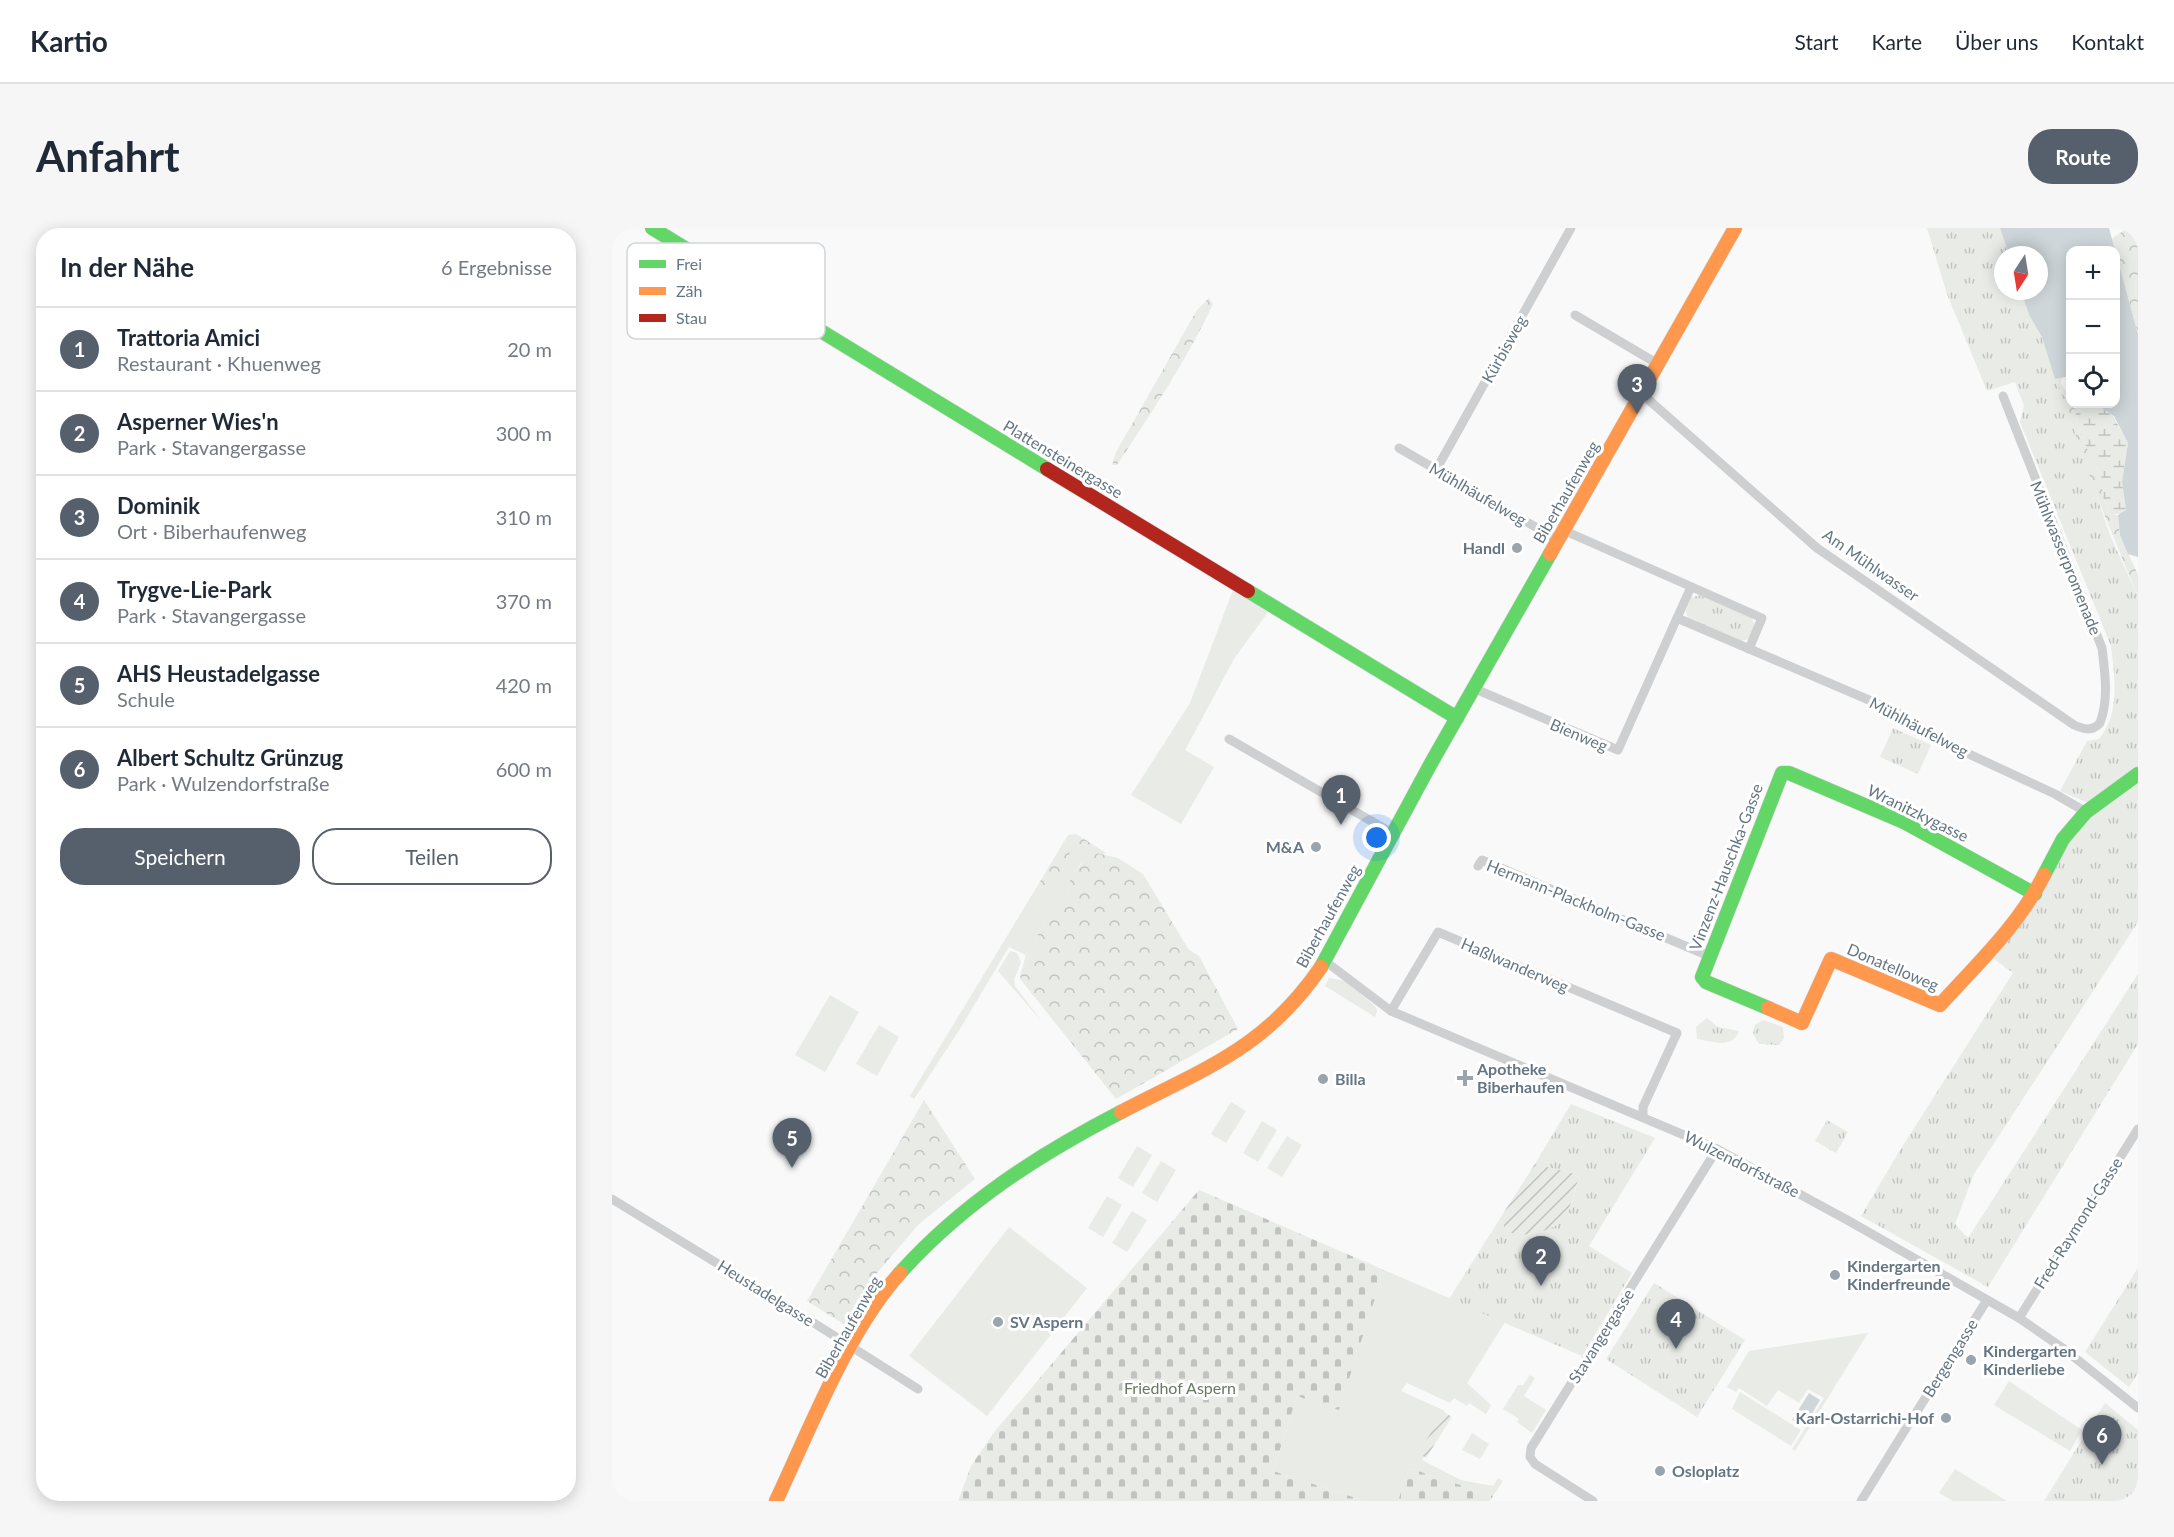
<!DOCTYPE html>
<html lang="de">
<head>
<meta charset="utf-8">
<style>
	body { margin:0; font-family:Lato,sans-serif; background:#f6f6f7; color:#1f2937 }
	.controls { position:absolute; right:18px; top:18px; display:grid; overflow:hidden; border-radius:12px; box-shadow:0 3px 15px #0003 }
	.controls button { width:54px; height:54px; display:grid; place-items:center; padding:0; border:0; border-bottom:2px solid #e0e1e3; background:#fff; color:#1f2937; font:30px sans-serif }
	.compass { position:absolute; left:1382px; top:18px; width:54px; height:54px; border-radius:50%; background:#fff; box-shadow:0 3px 15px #0003; rotate:192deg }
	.you { position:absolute; left:765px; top:610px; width:21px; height:21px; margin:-15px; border:4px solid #fff; border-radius:50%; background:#1a73e8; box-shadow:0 0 0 9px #1a73e833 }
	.badge { display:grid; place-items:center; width:39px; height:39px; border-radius:50%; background:#56606c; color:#fff; font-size:20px; font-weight:700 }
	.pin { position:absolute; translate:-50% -50px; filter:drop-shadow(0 2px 3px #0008) }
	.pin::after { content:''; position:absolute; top:32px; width:21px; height:18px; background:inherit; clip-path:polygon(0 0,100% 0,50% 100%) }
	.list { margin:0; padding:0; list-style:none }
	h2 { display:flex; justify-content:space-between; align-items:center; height:78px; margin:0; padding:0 24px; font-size:26px }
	h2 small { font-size:20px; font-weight:400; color:#747a83 }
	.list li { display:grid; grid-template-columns:39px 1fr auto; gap:18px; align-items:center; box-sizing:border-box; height:84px; padding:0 24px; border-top:2px solid #e0e1e3 }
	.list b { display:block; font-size:22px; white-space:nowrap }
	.list p { margin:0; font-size:20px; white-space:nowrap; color:#747a83 }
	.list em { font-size:20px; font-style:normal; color:#747a83 }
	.actions { display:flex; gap:12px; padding:18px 24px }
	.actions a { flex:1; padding:14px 0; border:2px solid #56606c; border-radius:24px; text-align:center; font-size:21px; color:#56606c }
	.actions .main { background:#56606c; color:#fff }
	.icon { flex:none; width:33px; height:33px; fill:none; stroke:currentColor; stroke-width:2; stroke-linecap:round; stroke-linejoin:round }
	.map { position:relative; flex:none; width:1526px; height:1273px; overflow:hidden; border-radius:24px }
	header { display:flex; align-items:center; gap:36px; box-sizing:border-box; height:84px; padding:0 30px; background:#fff; border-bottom:2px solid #e0e1e3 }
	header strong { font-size:28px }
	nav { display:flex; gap:33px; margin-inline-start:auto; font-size:21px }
	.intro { display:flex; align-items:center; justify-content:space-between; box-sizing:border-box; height:144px; padding:0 36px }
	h1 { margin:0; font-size:42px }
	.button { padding:15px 27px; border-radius:24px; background:#56606c; color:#fff; font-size:21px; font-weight:700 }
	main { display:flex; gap:36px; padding:0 36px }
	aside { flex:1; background:#fff; border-radius:24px; box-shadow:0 3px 15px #0003 }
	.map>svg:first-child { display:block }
	.grass { fill:#e8ebe6 }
	.forest { fill:url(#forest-crowns) }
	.wetland { fill:url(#wetland-marsh) }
	.cemetery { fill:url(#cemetery-stones) }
	.park { fill:url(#park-tufts) }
	.garden { fill:url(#garden-furrows) }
	.water { fill:#ced6d9 }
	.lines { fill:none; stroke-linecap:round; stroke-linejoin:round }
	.street-tunnel { stroke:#d4d8dc; stroke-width:9; stroke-dasharray:9 4.5; stroke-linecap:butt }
	.fast-casing { stroke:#d5d6d7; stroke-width:15 }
	.slow-casing { stroke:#d5d6d7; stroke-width:15 }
	.jam-casing { stroke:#d5d6d7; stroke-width:15 }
	.street { stroke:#cecfd0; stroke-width:9 }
	.fast { stroke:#63d668; stroke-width:14 }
	.slow { stroke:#ff974d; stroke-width:14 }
	.jam { stroke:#b3261e; stroke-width:14 }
	.poi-dot { fill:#99a4ac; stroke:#fff; stroke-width:2 }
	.labels { text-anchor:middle; stroke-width:6; stroke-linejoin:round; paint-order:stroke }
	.street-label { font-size:16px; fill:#657683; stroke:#fff }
	.poi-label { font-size:16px; font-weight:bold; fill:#657683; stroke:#fff; text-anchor:start }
	.park-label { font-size:16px; fill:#687a64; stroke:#fff }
	.key { fill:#fff; stroke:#d1d6da; stroke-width:1.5 }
	.key-label { font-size:16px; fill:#657683 }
</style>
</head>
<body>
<header>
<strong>Kartio</strong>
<nav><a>Start</a><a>Karte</a><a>Über uns</a><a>Kontakt</a></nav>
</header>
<div class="intro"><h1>Anfahrt</h1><a class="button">Route</a></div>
<main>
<aside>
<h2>In der Nähe<small>6 Ergebnisse</small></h2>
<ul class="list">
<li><span class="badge">1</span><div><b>Trattoria Amici</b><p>Restaurant · Khuenweg</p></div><em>20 m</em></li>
<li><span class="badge">2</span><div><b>Asperner Wies'n</b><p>Park · Stavangergasse</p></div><em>300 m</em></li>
<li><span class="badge">3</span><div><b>Dominik</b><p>Ort · Biberhaufenweg</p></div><em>310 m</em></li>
<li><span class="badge">4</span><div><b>Trygve-Lie-Park</b><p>Park · Stavangergasse</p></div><em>370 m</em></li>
<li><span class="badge">5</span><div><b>AHS Heustadelgasse</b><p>Schule</p></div><em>420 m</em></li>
<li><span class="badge">6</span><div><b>Albert Schultz Grünzug</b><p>Park · Wulzendorfstraße</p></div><em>600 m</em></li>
</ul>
<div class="actions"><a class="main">Speichern</a><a>Teilen</a></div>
</aside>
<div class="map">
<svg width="1526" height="1273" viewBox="0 0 1526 1273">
	<defs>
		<pattern id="forest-crowns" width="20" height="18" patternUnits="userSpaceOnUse" patternTransform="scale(1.5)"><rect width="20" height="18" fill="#e8ebe6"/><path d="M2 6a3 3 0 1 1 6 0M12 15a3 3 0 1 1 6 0" fill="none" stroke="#c0c3c0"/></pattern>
		<pattern id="wetland-marsh" width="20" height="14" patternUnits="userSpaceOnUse" patternTransform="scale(1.5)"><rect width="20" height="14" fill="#e8ebe6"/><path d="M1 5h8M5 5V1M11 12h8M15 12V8" fill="none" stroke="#c0c3c0"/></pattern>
		<pattern id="cemetery-stones" width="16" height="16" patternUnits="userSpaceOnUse" patternTransform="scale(1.5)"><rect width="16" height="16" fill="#e8ebe6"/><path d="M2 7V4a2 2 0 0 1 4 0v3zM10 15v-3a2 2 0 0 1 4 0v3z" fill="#c0c3c0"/></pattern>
		<pattern id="park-tufts" width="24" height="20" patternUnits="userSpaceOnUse" patternTransform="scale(1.5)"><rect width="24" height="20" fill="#e8ebe6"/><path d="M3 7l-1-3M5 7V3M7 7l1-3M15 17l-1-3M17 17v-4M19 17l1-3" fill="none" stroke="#c0c3c0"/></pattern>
		<pattern id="garden-furrows" width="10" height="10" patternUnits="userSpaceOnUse" patternTransform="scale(1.5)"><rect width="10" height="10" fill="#e8ebe6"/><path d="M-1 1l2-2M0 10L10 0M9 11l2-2" fill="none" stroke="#c0c3c0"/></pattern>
	</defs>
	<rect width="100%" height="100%" fill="#f9f9f9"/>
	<g class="grass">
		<path d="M621 362 656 384 622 431 573 522 602 539 569 596 519 567 578 475Z"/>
		<path d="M463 614 485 619 494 625 491 627 479 624 460 646 454 667 433 691 408 748 414 727 397 719 348 801 302 871 298 868 426 657 429 664Z"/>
		<path d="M398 723 405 725 409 734 402 752 403 758 431 795 386 743Z"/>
		<path d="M717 750 734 753 763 778 765 783 763 789 713 758Z"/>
		<path d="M218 767 247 784 213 844 183 827Z"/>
		<path d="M267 797 287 809 265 848 244 836Z"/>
		<path d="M619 874 634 883 614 915 599 906Z"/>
		<path d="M650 893 665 902 646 934 631 925Z"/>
		<path d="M675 908 690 917 670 949 655 940Z"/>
		<path d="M525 918 540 927 521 959 506 950Z"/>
		<path d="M549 933 564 942 545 974 530 965Z"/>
		<path d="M495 968 510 977 491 1009 476 1000Z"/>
		<path d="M520 983 535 992 515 1024 500 1015Z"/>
		<path d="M397 999 475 1060 375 1188 297 1128Z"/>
		<path d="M772 1042 893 1094 855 1155 879 1177 874 1186 857 1175 855 1178 842 1170 838 1175 795 1155 789 1163 833 1183 807 1225 812 1229 810 1232 849 1252 881 1258 886 1250 891 1253 881 1268 797 1240 786 1273H753L661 1243 685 1168 727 1181Z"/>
		<path d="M1256 1105 1183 1223 1180 1221 1212 1170 1196 1161 1187 1175 1166 1162 1155 1178 1127 1160 1124 1164 1115 1159 1137 1123Z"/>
		<path d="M918 1147 923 1150 912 1168 934 1182 920 1205 905 1194 907 1191 891 1181 906 1157H911Z"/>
		<path d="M1397 1153 1470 1202 1458 1223 1382 1177Z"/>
		<path d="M1128 1164 1189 1202 1179 1218 1120 1181Z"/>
		<path d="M860 1205 877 1216 868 1231 850 1222Z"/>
		<path d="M1343 1241 1395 1273H1341L1327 1265Z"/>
	</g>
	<g class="forest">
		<path d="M1515 0H1526V106L1500 11Z"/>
		<path d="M597 70 601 76C575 132 539 185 505 237H500L504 224 585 82Z"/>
		<path d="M1450 149 1449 155 1458 170V176H1462L1467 204 1490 250V266L1498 287H1506L1508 307 1526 347V369L1439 156 1443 151Z"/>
		<path d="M464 606 485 619 463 615 436 666 429 664 426 657 456 607Z"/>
		<path d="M479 624 506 630 531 646 577 722 587 728 626 801 504 871 409 752 408 748 433 691 454 667 460 646 469 637 474 626Z"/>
		<path d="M312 872 363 951 307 996 265 1045 233 1097 195 1073Z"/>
	</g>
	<path class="wetland" d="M1462 176H1489L1491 181 1501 188 1516 215 1510 254 1514 282 1512 285 1498 287 1490 266V250L1467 204Z"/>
	<g class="cemetery">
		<path d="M587 962 772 1042 727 1182 685 1168 661 1243 753 1273H346L359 1238 383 1203Z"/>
		<path d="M797 1240 881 1268 878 1273H786Z"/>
	</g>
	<g class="park">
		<path d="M1315 0H1388L1397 27H1391V63H1409L1417 87 1430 109 1498 307 1526 369V542L1479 576 1448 563 1475 513 1487 511C1508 487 1503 449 1499 418L1408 194 1412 178 1403 154 1375 163 1335 66Z"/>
		<path d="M1087 367 1139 389 1143 397 1137 411 1128 413 1076 391 1074 383 1079 370Z"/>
		<path d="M1281 500 1319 517 1306 546 1268 529Z"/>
		<path d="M1526 551V694L1362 946 1343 996 1356 1010 1526 746V816L1376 1059 1249 988 1288 922 1401 745 1378 728 1470 596Z"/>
		<path d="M1095 790 1106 799 1127 803C1120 822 1100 813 1085 811L1084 799Z"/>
		<path d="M1151 792 1171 799 1172 810 1167 817 1147 816 1141 806 1143 797Z"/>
		<path d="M959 876 1043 910 977 1018 1020 1045 970 1128 837 1071 887 992 897 1004 957 982 968 947 923 936Z"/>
		<path d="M1215 892 1236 904 1224 925 1203 913Z"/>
		<path d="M1526 1040V1145L1517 1159 1473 1124Z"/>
		<path d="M1042 1055 1133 1112 1085 1189 994 1131Z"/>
		<path d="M1493 1175 1526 1202V1273H1432Z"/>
		<path d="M1438 1189 1459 1200 1448 1217 1429 1205Z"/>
	</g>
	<g class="garden">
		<path d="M923 936 968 947C962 961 960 978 952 991 944 1002 912 1010 900 1005 894 1003 891 996 887 992Z"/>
		<path d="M832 1184 840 1189 814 1230 806 1225Z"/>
	</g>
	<g class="water">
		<path d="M1388 0H1497L1526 106V329L1516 326 1508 307 1506 287 1514 282 1510 254 1516 215 1502 188 1491 181 1489 176H1504V22H1458V148L1443 151 1430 109 1417 87 1409 63H1427V27H1397Z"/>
		<path d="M1197 1165 1208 1172 1192 1199 1180 1192Z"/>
	</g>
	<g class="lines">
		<path class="street-tunnel" d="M1293 1202 1302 1188"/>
		<g class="fast-casing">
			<g id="fast">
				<path d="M40 0 435 241"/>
				<path d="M636 363 845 490"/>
				<path d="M1432 647 1451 611 1474 584 1526 546"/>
				<path d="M709 739 818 537 938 326"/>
				<path d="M1156 780 1094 754 1090 749 1170 545H1177L1292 594 1423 666"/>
				<path d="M288 1045C351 975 426 927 509 884"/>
			</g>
		</g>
		<g class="slow-casing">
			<g id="slow">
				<path d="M938 326 1123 0"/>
				<path d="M1156 780 1190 795 1219 731 1328 777C1365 736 1407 697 1432 647"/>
				<path d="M509 884C593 840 653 821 709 739"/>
				<path d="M164 1273C198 1201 235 1104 288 1045"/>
			</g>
		</g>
		<g class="jam-casing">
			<path id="jam" d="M435 241 636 363"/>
		</g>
		<g class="street">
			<path d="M963 87 1046 136"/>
			<path d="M1030 166 1205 320 1462 497C1471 501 1480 504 1488 495 1497 471 1493 445 1490 420L1391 168"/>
			<path d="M787 220 946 312"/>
			<path d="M824 242 959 0"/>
			<path d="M951 302 1150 390 1137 421"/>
			<path d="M1079 359 1065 390 1285 484 1316 507 1443 566 1474 584"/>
			<path d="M861 460 1006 522 1065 390"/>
			<path d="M617 511 780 605"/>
			<path d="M866 638 870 632 1097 728"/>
			<path d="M713 733 779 783 1105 921 1237 993 1407 1090 1452 1121 1526 1180"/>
			<path d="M779 783 826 704 1065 805 1031 879V888"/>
			<path d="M0 971 183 1083 306 1161"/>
			<path d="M1407 1090 1526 901"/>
			<path d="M1302 1188 1375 1072"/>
			<path d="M981 1273 923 1236 918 1229 919 1220 1105 921"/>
			<path d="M1249 1273 1293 1202"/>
		</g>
		<use href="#fast" class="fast"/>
		<use href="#slow" class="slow"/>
		<use href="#jam" class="jam"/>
	</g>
	<g class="poi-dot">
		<circle cx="905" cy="320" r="6"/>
		<circle cx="704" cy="619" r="6"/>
		<path d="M850 841h6v6h6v6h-6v6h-6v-6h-6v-6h6z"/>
		<circle cx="711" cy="851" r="6"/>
		<circle cx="1223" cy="1047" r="6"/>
		<circle cx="386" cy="1094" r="6"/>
		<circle cx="1359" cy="1132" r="6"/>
		<circle cx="1334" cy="1190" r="6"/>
		<circle cx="1048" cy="1243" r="6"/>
	</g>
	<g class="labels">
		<g class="street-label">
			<text transform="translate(892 121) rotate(-61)" y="6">Kürbisweg</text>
			<text transform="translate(451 231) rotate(31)" y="6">Plattensteinergasse</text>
			<text transform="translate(954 264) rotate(-60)" y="6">Biberhaufenweg</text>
			<text transform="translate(866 266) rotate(30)" y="6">Mühlhäufelweg</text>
			<text transform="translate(1454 330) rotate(68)" y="6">Mühlwasserpromenade</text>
			<text transform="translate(1259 337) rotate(35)" y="6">Am Mühlwasser</text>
			<text transform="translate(1307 499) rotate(28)" y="6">Mühlhäufelweg</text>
			<text transform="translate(967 507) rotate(23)" y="6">Bienweg</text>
			<text transform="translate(1306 585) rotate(26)" y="6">Wranitzkygasse</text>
			<text transform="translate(1114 639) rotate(-69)" y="6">Vinzenz-Hauschka-Gasse</text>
			<text transform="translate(964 672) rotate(22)" y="6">Hermann-Plackholm-Gasse</text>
			<text transform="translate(716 688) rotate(-61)" y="6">Biberhaufenweg</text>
			<text transform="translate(903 737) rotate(23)" y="6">Haßlwanderweg</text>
			<text transform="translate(1281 739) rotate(23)" y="6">Donatelloweg</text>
			<text transform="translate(1130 936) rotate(27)" y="6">Wulzendorfstraße</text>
			<text transform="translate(1466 995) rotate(-58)" y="6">Fred-Raymond-Gasse</text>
			<text transform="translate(154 1065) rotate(32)" y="6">Heustadelgasse</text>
			<text transform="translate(236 1099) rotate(-60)" y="6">Biberhaufenweg</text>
			<text transform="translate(989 1108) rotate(-58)" y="6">Stavangergasse</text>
			<text transform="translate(1338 1130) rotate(-58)" y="6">Bergengasse</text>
		</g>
		<g class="poi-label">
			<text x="893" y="326" text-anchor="end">Handl</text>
			<text x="692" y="625" text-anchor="end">M&amp;A</text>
			<text x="865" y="847">Apotheke<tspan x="865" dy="18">Biberhaufen</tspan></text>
			<text x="723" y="857">Billa</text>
			<text x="1235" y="1044">Kindergarten<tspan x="1235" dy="18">Kinderfreunde</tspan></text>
			<text x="398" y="1100">SV Aspern</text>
			<text x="1371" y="1129">Kindergarten<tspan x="1371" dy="18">Kinderliebe</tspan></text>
			<text x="1322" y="1196" text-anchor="end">Karl-Ostarrichi-Hof</text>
			<text x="1060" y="1249">Osloplatz</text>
		</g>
		<g class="park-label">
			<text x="568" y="1166">Friedhof Aspern</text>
		</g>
	</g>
	<rect x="15" y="15" width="198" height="96" rx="9" class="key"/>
	<rect x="27" y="32" width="27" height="8" fill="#63d668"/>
	<rect x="27" y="59" width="27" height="8" fill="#ff974d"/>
	<rect x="27" y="86" width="27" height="8" fill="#b3261e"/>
	<g class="key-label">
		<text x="64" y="42">Frei</text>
		<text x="64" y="69">Zäh</text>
		<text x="64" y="96">Stau</text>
	</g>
</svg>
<div class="controls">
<button>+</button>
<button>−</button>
<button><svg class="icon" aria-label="locate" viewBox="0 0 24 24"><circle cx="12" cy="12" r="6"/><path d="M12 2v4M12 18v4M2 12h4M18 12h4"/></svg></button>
</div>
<svg class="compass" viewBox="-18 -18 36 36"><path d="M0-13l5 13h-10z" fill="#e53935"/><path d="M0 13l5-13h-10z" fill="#747a83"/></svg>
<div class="you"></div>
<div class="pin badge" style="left:729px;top:597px">1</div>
<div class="pin badge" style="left:929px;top:1058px">2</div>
<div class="pin badge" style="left:1025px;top:186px">3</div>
<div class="pin badge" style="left:1064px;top:1121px">4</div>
<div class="pin badge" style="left:180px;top:940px">5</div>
<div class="pin badge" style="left:1490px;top:1237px">6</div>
</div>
</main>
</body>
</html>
